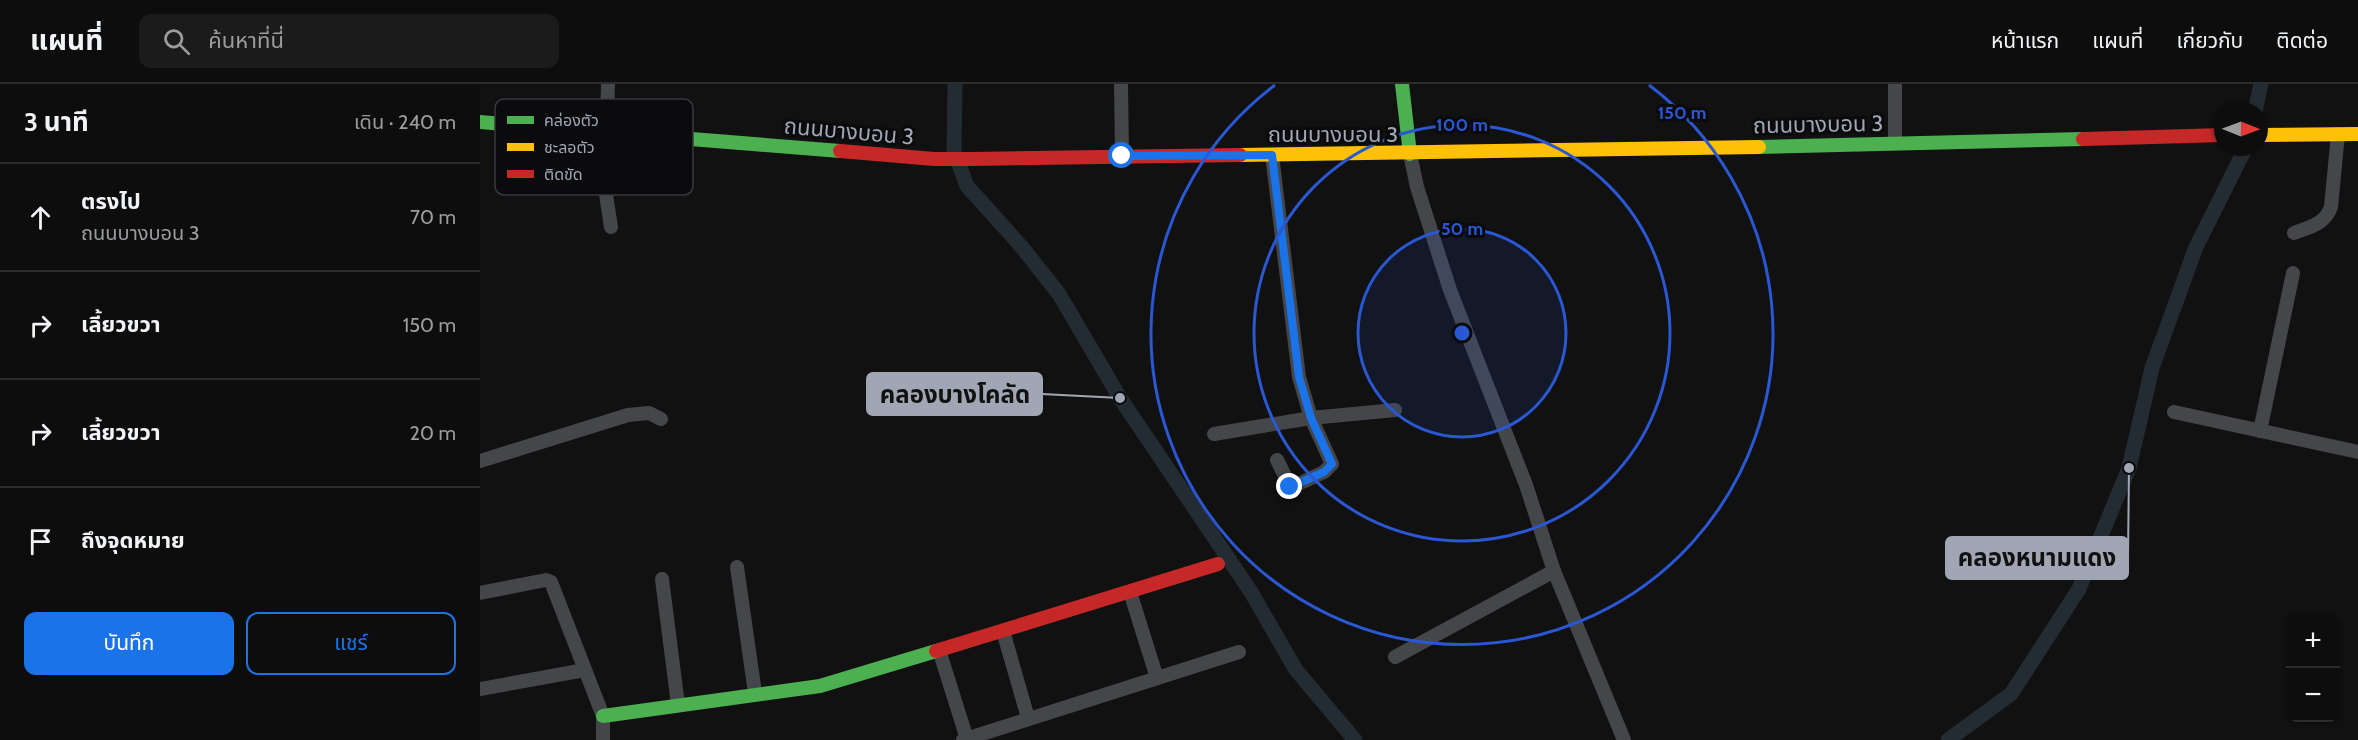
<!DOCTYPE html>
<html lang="th">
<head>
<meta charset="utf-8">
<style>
	body { margin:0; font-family:Cabin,"Noto Sans Thai",sans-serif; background:#1b1b1b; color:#f1f3f6 }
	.controls { position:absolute; right:18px; bottom:18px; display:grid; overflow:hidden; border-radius:12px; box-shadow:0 2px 4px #0004 }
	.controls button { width:54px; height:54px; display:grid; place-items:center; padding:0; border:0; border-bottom:2px solid #2d2d2e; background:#0d0d0d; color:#f1f3f6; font:30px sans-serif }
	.compass { position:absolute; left:1734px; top:18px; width:54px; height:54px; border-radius:50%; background:#0d0d0d; box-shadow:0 2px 4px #0004; rotate:91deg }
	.stop { position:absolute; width:18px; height:18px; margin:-14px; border:4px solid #1a73e8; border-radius:50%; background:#fff }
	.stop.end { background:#1a73e8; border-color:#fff; box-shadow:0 2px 6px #0008 }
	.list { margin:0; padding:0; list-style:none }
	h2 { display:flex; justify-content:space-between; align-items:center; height:78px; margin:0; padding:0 24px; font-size:26px }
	h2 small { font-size:20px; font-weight:400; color:#9a9c9d }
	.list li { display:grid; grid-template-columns:39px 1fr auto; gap:18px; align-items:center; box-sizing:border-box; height:108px; padding:0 24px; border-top:2px solid #2d2d2e }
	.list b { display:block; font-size:22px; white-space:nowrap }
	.list p { margin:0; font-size:20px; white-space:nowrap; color:#9a9c9d }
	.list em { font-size:20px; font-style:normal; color:#9a9c9d }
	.actions { display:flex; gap:12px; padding:18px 24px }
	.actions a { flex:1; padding:14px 0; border:2px solid #1a73e8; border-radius:12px; text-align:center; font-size:21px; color:#1a73e8 }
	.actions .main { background:#1a73e8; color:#fff }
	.icon { flex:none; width:33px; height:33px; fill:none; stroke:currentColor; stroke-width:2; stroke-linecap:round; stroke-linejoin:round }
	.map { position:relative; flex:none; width:1878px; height:656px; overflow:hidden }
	header { display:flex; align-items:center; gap:36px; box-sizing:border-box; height:84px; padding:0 30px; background:#0d0d0d; border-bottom:2px solid #2d2d2e }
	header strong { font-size:28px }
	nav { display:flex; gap:33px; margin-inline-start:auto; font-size:21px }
	.search { width:420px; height:54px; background:#1b1b1b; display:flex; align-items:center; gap:15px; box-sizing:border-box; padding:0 21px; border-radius:12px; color:#9a9c9d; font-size:22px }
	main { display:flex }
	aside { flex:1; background:#0d0d0d }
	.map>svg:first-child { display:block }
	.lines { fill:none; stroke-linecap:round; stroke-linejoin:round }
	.canal { stroke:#242c33; stroke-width:15 }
	.street { stroke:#45464a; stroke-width:14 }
	.fast { stroke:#4caf50; stroke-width:14 }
	.slow { stroke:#ffc107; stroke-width:14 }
	.jam { stroke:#c62828; stroke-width:14 }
	.route { stroke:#1a73e8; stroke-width:8 }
	.ring { fill:none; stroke:#2a57d4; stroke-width:3 }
	.labels { text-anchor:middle; stroke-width:6; stroke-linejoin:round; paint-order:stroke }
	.street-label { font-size:22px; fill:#a0a6b4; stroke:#0b0b0d }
	.key { fill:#0b0b0d; stroke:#383a3f; stroke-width:1.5 }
	.key-label { font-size:16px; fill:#a0a6b4 }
	.centre { fill:#2a57d4; stroke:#0b0b0d; stroke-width:3 }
	.ring-label { font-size:18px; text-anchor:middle; font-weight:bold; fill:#2a57d4; stroke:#0b0b0d; stroke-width:6; stroke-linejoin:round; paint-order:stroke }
	.leader { fill:none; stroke:#a0a6b4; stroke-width:2 }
	.callout-dot { fill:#a0a6b4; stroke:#0b0b0d; stroke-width:2 }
	.callout { fill:#a0a6b4; stroke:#a0a6b4; stroke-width:2 }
	.callout-label { font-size:24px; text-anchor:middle; font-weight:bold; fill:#111 }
</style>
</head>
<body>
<header>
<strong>แผนที่</strong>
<div class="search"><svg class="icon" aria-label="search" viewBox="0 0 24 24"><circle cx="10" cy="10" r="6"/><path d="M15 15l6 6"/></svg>ค้นหาที่นี่</div>
<nav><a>หน้าแรก</a><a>แผนที่</a><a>เกี่ยวกับ</a><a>ติดต่อ</a></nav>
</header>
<main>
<aside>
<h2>3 นาที<small>เดิน · 240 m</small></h2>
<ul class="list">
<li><svg class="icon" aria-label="ahead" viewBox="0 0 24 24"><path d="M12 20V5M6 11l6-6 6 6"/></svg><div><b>ตรงไป</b><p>ถนนบางบอน 3</p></div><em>70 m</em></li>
<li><svg class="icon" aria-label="right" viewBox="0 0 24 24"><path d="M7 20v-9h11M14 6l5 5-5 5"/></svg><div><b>เลี้ยวขวา</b></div><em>150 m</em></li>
<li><svg class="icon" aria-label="right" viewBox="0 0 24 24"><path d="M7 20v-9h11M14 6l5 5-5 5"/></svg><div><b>เลี้ยวขวา</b></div><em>20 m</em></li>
<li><svg class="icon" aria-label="arrive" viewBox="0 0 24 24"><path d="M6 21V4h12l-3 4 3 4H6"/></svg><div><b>ถึงจุดหมาย</b></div></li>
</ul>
<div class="actions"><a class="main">บันทึก</a><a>แชร์</a></div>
</aside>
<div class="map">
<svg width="1878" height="656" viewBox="0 0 1878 656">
	<rect width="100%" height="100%" fill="#111"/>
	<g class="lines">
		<g class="canal">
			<path d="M475 0 474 67 487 102 541 162 579 210 640 314 771 508 816 586 875 656"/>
			<path d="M1775 27 1781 0"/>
			<path d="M1468 656 1531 610 1599 505 1649 384 1672 284 1716 163 1766 63"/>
		</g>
		<g class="street">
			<path d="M128 0 125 104 131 143"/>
			<path d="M641 0 642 72"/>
			<path d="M1415 59V0"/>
			<path d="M930 70 937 103 970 206 1046 401 1074 487 1144 656"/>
			<path d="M792 71 819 293 831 334 852 380 844 388 812 403 809 400 797 376"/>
			<path d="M1814 149C1830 143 1845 140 1851 123L1858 50"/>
			<path d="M1694 328 1878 368"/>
			<path d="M1780 347 1813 189"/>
			<path d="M734 350 831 334 915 326"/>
			<path d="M0 377 148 331 169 329 181 335"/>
			<path d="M257 483 275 609"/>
			<path d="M182 495 198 621"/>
			<path d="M650 508 677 594"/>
			<path d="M0 509 66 496 71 498 123 632V656"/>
			<path d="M523 547 548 634"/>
			<path d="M459 566 487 655"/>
			<path d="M915 573 1074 487"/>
			<path d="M0 605 105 586"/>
			<path d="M483 656 759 568"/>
		</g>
		<g class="fast">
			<path d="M922 0 930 70"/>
			<path d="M0 38 360 67"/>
			<path d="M1279 63 1603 55"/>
			<path d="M123 632 340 602 456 567"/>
		</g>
		<g class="slow">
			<path d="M1779 51 1878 50"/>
			<path d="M760 71 1279 63"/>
		</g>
		<g class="jam">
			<path d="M1603 55 1743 51"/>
			<path d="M360 67 454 75H490L760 71"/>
			<path d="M456 567 738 480"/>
		</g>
	</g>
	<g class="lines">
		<path class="route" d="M642 72 792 71 819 293 831 334 852 380 844 388 810 403"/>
	</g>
	<circle cx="982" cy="249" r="104" fill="#2a57d4" fill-opacity=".12"/>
	<g class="ring">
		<circle cx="982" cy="249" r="104"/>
		<circle cx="982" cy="249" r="208"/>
		<path d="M1169 1A311 311 0 1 1 795 1"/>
	</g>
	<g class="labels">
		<g class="street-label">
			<text transform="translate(1338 40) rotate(-1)" y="8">ถนนบางบอน 3</text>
			<text transform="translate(369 47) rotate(5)" y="8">ถนนบางบอน 3</text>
			<text x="853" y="58">ถนนบางบอน 3</text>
		</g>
	</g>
	<rect x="15" y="15" width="198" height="96" rx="9" class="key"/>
	<rect x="27" y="32" width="27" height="8" fill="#4caf50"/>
	<rect x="27" y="59" width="27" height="8" fill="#ffc107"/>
	<rect x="27" y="86" width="27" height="8" fill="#c62828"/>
	<g class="key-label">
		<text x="64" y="42">คล่องตัว</text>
		<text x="64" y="69">ชะลอตัว</text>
		<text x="64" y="96">ติดขัด</text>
	</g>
	<circle cx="982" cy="249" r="9" class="centre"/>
	<g class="ring-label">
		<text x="1202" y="35">150 m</text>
		<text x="982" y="47">100 m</text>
		<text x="982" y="151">50 m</text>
	</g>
	<path class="leader" d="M640 314L562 310M1649 384L1648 474"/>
	<g class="callout-dot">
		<circle cx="640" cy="314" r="6"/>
		<circle cx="1649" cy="384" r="6"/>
	</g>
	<g class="callout">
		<rect x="387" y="289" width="175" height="42" rx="6"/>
		<rect x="1466" y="453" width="182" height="42" rx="6"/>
	</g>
	<g class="callout-label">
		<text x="475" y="319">คลองบางโคลัด</text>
		<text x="1557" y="482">คลองหนามแดง</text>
	</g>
</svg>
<div class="controls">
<button>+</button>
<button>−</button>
</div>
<svg class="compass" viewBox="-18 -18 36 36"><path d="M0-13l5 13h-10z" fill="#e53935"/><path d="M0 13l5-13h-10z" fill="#9a9c9d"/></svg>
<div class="stop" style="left:642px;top:72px"></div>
<div class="stop end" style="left:810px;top:403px"></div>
</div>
</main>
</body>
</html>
